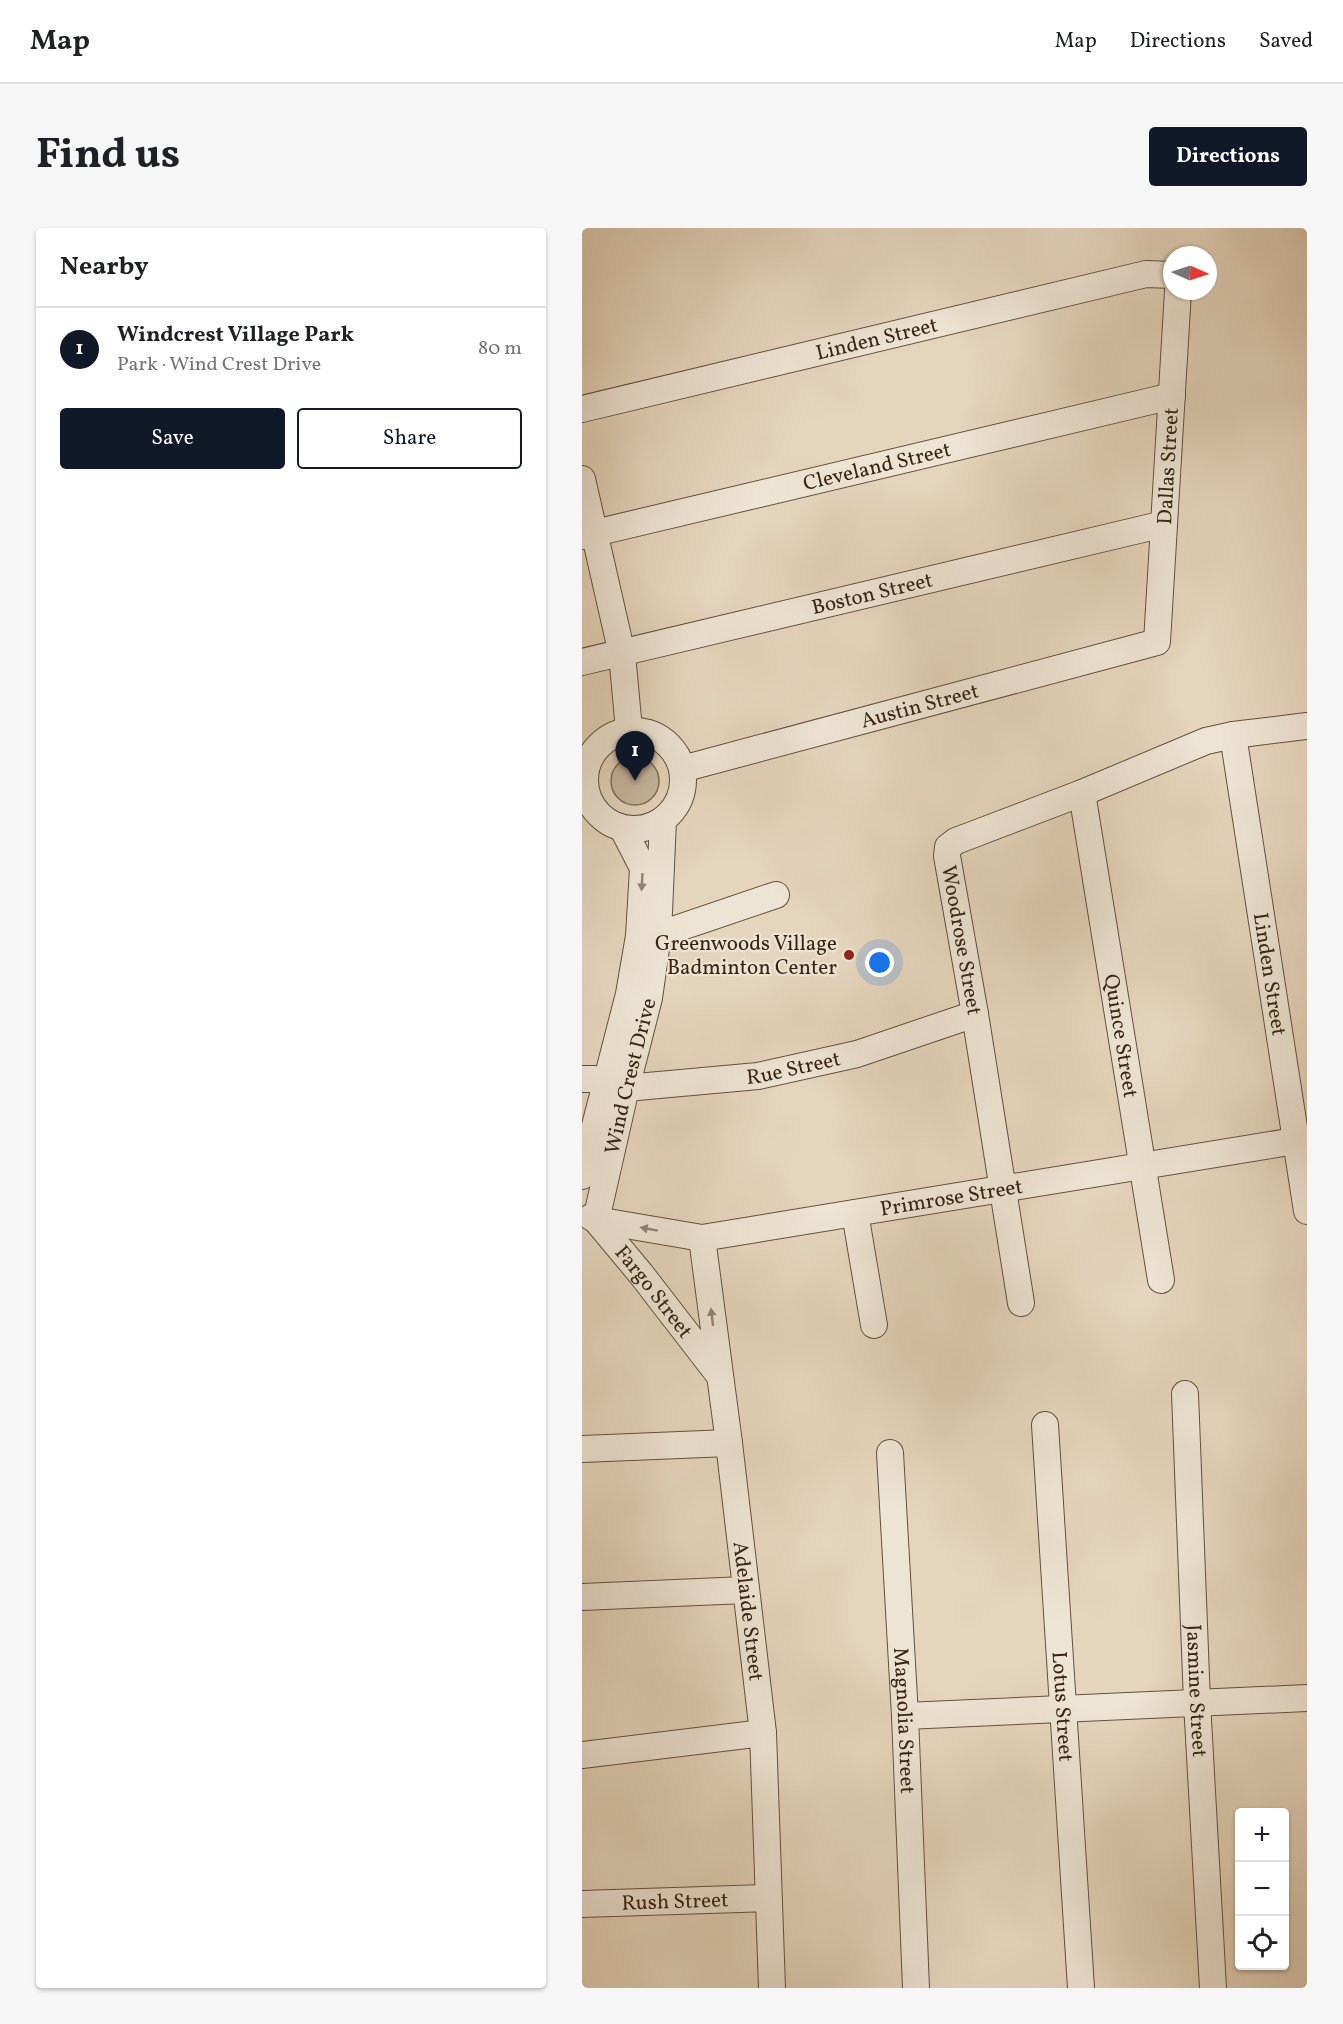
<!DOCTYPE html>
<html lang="en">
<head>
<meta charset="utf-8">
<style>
	body { margin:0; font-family:Vollkorn,serif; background:#f6f6f6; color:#202124 }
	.controls { position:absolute; right:18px; bottom:18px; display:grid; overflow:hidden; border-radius:6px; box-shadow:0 2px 4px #0004 }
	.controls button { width:54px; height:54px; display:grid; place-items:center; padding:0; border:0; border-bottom:2px solid #e0e0e0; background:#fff; color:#202124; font:30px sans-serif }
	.compass { position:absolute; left:581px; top:18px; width:54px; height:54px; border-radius:50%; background:#fff; box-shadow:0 2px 4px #0004; rotate:93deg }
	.you { position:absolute; left:298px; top:735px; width:21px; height:21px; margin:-15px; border:4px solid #fff; border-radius:50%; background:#1a73e8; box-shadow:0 0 0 9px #1a73e833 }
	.badge { display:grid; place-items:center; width:39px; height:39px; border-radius:50%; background:#111827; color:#fff; font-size:20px; font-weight:700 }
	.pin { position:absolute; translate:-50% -50px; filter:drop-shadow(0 2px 3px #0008) }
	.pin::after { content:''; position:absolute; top:32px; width:21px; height:18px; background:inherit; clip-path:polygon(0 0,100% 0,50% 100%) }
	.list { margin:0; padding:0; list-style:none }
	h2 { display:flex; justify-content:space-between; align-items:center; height:78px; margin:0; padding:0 24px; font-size:26px }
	h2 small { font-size:20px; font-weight:400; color:#757577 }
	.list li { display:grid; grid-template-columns:39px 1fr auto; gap:18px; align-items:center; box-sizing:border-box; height:84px; padding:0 24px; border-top:2px solid #e0e0e0 }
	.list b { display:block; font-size:22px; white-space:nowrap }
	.list p { margin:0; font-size:20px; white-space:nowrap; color:#757577 }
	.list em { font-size:20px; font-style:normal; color:#757577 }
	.actions { display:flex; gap:12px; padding:18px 24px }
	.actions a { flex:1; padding:14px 0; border:2px solid #111827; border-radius:6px; text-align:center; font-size:21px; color:#111827 }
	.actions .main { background:#111827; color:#fff }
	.icon { flex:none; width:33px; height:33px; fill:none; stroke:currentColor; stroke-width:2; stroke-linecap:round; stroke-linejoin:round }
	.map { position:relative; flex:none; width:725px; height:1760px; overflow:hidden; border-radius:6px }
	header { display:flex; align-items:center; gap:36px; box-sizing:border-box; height:84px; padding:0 30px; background:#fff; border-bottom:2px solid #e0e0e0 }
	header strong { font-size:28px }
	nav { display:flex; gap:33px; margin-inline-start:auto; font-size:21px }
	.intro { display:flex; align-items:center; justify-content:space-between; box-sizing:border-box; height:144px; padding:0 36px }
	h1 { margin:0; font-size:42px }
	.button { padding:15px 27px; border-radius:6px; background:#111827; color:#fff; font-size:21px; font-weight:700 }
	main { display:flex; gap:36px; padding:0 36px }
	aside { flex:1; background:#fff; border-radius:6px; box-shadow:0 2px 4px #0004 }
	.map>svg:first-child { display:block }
	.green { fill:#c7b7a0; stroke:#7e6e5a; stroke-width:1.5 }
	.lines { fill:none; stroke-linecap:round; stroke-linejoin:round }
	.street-casing { stroke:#62513e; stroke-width:28 }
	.street { stroke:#eee4d4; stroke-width:26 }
	.oneway { fill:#928474 }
	.poi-dot { fill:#8f2418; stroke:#eee4d4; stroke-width:2 }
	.labels { text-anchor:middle; stroke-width:4.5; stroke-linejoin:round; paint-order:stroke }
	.street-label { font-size:21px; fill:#362513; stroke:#eee4d4 }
	.poi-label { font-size:21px; fill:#362513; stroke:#eee4d4; text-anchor:end }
</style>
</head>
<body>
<header>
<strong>Map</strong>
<nav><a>Map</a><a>Directions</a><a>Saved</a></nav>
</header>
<div class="intro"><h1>Find us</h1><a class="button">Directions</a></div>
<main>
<aside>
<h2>Nearby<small></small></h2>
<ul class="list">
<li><span class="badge">1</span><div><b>Windcrest Village Park</b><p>Park · Wind Crest Drive</p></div><em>80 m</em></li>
</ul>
<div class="actions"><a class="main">Save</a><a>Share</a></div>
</aside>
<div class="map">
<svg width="725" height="1760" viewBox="0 0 725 1760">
	<rect width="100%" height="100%" fill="#e5d5bd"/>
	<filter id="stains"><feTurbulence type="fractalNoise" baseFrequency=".00333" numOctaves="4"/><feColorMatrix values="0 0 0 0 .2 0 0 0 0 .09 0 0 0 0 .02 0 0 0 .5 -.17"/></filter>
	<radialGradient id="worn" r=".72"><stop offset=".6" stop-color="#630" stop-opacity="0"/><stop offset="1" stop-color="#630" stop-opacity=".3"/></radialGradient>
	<circle class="green" cx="53" cy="553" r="24"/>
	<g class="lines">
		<g class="street-casing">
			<g id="street">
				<path id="s1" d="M0 181 564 46 590 47"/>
				<path d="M0 251 40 426 47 502"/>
				<path id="s2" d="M0 308 590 168"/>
				<path id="s3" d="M0 434 582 296"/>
				<circle cx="52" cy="552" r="49"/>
				<path id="s4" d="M651 507 725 983"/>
				<path id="s5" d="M100 541 575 414 596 63"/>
				<path id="s6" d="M500 565 579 1052"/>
				<path d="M76 707 194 667"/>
				<path id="s7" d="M0 851H13L44 860 176 848 275 826 393 786"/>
				<path d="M0 948 47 766 57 708 61 640 41 601"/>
				<path d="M273 985 292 1097"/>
				<path id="s8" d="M9 989 14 992 59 1046 137 1147"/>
				<path id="s9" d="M14 992 120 1010 725 911"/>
				<path id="s10" d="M14 992 44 860 67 770 76 707 81 592"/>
				<path id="s11" d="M120 1010 147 1215 181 1505 190 1760"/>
				<path d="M439 1075 393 786 365 628 366 619 374 613 500 565 624 513 651 507 725 498"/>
				<path id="s12" d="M603 1166 615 1474 631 1760"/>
				<path id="s13" d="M463 1197 499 1760"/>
				<path d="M0 1221 147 1215"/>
				<path id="s14" d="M308 1225 323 1488 334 1760"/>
				<path d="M0 1369 163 1362"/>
				<path d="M323 1488 725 1470"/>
				<path d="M0 1527 181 1505"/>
				<path id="s15" d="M0 1676 186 1670"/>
			</g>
		</g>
		<use href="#street" class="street"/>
	</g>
	<defs><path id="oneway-solid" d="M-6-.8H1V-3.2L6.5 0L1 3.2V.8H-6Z" transform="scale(1.5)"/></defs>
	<g class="oneway">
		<use href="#oneway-solid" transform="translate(60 654) rotate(93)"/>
		<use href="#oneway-solid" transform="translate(67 1001) rotate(-170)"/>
		<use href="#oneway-solid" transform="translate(130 1089) rotate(-97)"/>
	</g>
	<circle class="poi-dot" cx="267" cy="727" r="6"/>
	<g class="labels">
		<g class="street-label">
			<text dy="7" stroke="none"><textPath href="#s1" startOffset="303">Linden Street</textPath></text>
			<text dy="7" stroke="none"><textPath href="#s2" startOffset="303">Cleveland Street</textPath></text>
			<text dy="7" stroke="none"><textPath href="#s5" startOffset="668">Dallas Street</textPath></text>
			<text dy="7" stroke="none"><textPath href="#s3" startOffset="298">Boston Street</textPath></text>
			<text dy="7" stroke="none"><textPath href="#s5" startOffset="246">Austin Street</textPath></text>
			<text transform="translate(380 712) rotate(80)" y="7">Woodrose Street</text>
			<text dy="7" stroke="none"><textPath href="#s4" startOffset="242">Linden Street</textPath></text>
			<text dy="7" stroke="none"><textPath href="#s6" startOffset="246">Quince Street</textPath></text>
			<text dy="7" stroke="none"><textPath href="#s7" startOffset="214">Rue Street</textPath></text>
			<text dy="7" stroke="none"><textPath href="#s10" startOffset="148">Wind Crest Drive</textPath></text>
			<text dy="7" stroke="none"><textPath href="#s9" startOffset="360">Primrose Street</textPath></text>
			<text dy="7" stroke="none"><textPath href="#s8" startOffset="98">Fargo Street</textPath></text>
			<text dy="7" stroke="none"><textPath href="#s11" startOffset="376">Adelaide Street</textPath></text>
			<text dy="7" stroke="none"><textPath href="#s12" startOffset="297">Jasmine Street</textPath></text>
			<text dy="7" stroke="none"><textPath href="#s13" startOffset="282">Lotus Street</textPath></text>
			<text dy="7" stroke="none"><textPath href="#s14" startOffset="268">Magnolia Street</textPath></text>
			<text dy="7" stroke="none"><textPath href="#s15" startOffset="93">Rush Street</textPath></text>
		</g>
		<g class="poi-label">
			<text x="255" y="722">Greenwoods Village<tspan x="255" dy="24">Badminton Center</tspan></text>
		</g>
	</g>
	<rect width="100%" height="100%" filter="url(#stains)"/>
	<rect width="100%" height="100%" fill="url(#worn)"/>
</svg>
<div class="controls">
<button>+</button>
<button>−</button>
<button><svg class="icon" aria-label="locate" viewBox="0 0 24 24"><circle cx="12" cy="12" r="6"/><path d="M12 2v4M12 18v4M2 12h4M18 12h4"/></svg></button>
</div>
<svg class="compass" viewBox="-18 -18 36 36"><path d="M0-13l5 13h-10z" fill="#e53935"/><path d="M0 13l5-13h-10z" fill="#757577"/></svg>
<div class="you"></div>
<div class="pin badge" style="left:53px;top:553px">1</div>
</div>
</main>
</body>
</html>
